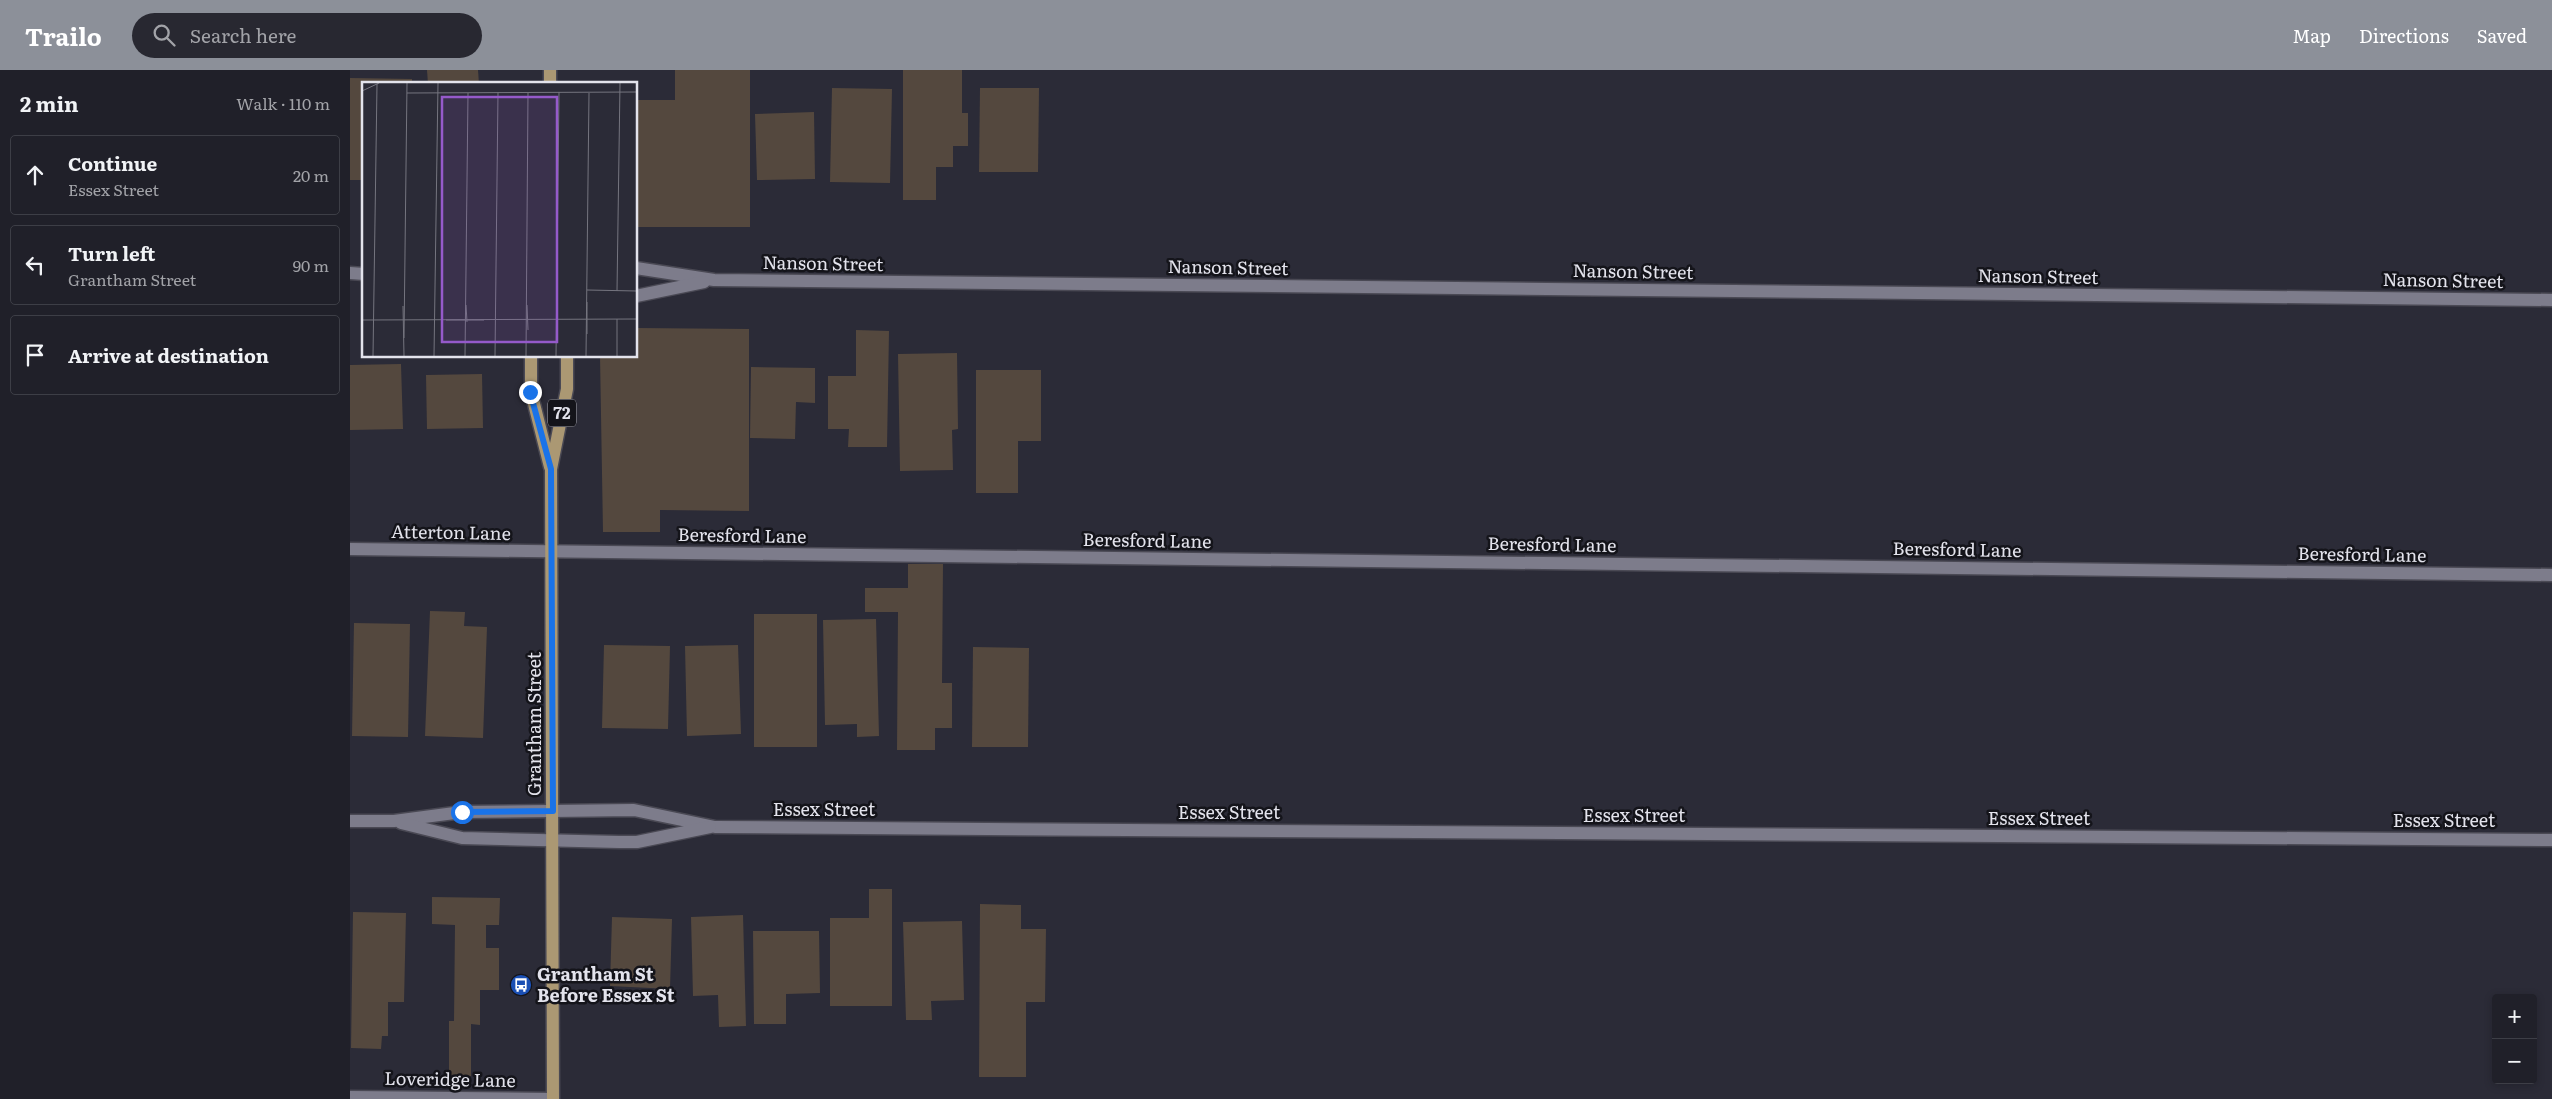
<!DOCTYPE html>
<html lang="en">
<head>
<meta charset="utf-8">
<style>
	body { margin:0; font-family:Literata,serif; background:#282831; color:#f1f3f6 }
	.controls { position:absolute; right:15px; bottom:15px; display:grid; overflow:hidden; border-radius:5px; box-shadow:0 2px 8px #0003 }
	.controls button { width:45px; height:45px; display:grid; place-items:center; padding:0; border:0; border-bottom:1px solid #3d3e46; background:#202029; color:#f1f3f6; font:25px sans-serif }
	.stop { position:absolute; width:15px; height:15px; margin:-11px; border:4px solid #1a73e8; border-radius:50%; background:#fff }
	.stop.end { background:#1a73e8; border-color:#fff; box-shadow:0 1px 5px #0008 }
	.list { margin:0; padding:0; list-style:none }
	h2 { display:flex; justify-content:space-between; align-items:center; height:65px; margin:0; padding:0 20px; font-size:21px }
	h2 small { font-size:16px; font-weight:400; color:#a2a3a8 }
	.list li { display:grid; grid-template-columns:32px 1fr auto; gap:15px; align-items:center; box-sizing:border-box; height:80px; margin:0 10px 10px; padding:0 10px; border:1px solid #3d3e46; border-radius:5px }
	.list b { display:block; font-size:19px; white-space:nowrap }
	.list p { margin:0; font-size:16px; white-space:nowrap; color:#a2a3a8 }
	.list em { font-size:16px; font-style:normal; color:#a2a3a8 }
	.icon { flex:none; width:28px; height:28px; fill:none; stroke:currentColor; stroke-width:2; stroke-linecap:round; stroke-linejoin:round }
	.map { position:relative; flex:none; width:2202px; height:1029px; overflow:hidden }
	header { display:flex; align-items:center; gap:30px; box-sizing:border-box; height:70px; padding:0 25px; background:#8c9099; color:#fff }
	header strong { font-size:24px }
	nav { display:flex; gap:28px; margin-inline-start:auto; font-size:18px }
	.search { width:350px; height:45px; background:#282831; display:flex; align-items:center; gap:12px; box-sizing:border-box; padding:0 18px; border-radius:28px; color:#a2a3a8; font-size:19px }
	main { display:flex }
	aside { flex:1; background:#202029 }
	.map>svg:first-child { display:block }
	.building { fill:#54483e }
	.lines { fill:none; stroke-linecap:round; stroke-linejoin:round }
	.minor-casing { stroke:#4a4954; stroke-width:15 }
	.major-casing { stroke:#4a4954; stroke-width:15 }
	.minor { stroke:#7d7c8b; stroke-width:12 }
	.major { stroke:#ab9873; stroke-width:12 }
	.route { stroke:#1a73e8; stroke-width:6 }
	.labels { text-anchor:middle; stroke-width:5; stroke-linejoin:round; paint-order:stroke }
	.shield { fill:#14141a; stroke:#a5a5ad; stroke-width:1 }
	.shield-label { font-size:16px; font-weight:bold; fill:#e3e3ec }
	.street-label { font-size:18px; fill:#e3e3ec; stroke:#14141a }
	.poi-label { font-size:18px; font-weight:bold; fill:#e3e3ec; stroke:#14141a; text-anchor:start }
	.inset-road { fill:none; stroke:#75757f; stroke-width:1 }
	.view { fill:#955aca; fill-opacity:0.15; stroke:#955aca; stroke-width:2.5 }
	.inset-edge { fill:none; stroke:#e3e3ec; stroke-width:2.5 }
</style>
</head>
<body>
<header>
<strong>Trailo</strong>
<div class="search"><svg class="icon" aria-label="search" viewBox="0 0 24 24"><circle cx="10" cy="10" r="6"/><path d="M15 15l6 6"/></svg>Search here</div>
<nav><a>Map</a><a>Directions</a><a>Saved</a></nav>
</header>
<main>
<aside>
<h2>2 min<small>Walk · 110 m</small></h2>
<ul class="list">
<li><svg class="icon" aria-label="ahead" viewBox="0 0 24 24"><path d="M12 20V5M6 11l6-6 6 6"/></svg><div><b>Continue</b><p>Essex Street</p></div><em>20 m</em></li>
<li><svg class="icon" aria-label="left" viewBox="0 0 24 24"><path d="M17 20v-9H6M10 6l-5 5 5 5"/></svg><div><b>Turn left</b><p>Grantham Street</p></div><em>90 m</em></li>
<li><svg class="icon" aria-label="arrive" viewBox="0 0 24 24"><path d="M6 21V4h12l-3 4 3 4H6"/></svg><div><b>Arrive at destination</b></div></li>
</ul>
</aside>
<div class="map">
<svg width="2202" height="1029" viewBox="0 0 2202 1029">
	<rect width="100%" height="100%" fill="#2b2b37"/>
	<g class="building">
		<path d="M77 0H128L129 14H78Z"/>
		<path d="M325 0H400V157H286V30H325Z"/>
		<path d="M553 0H612V43H618V76H603V97H586V130H553Z"/>
		<path d="M0 8 62 9V14H14V110H0Z"/>
		<path d="M482 18 542 19 540 113 480 112Z"/>
		<path d="M630 18H689L688 102H629Z"/>
		<path d="M464 42 465 109 407 110 405 44Z"/>
		<path d="M286 258 399 259V441L310 440V462H253L250 286H286Z"/>
		<path d="M506 260 539 261 537 377H498L499 359H478V306H506Z"/>
		<path d="M607 283 608 359 602 360 603 400 550 401 548 284Z"/>
		<path d="M51 294 53 359 0 360V295Z"/>
		<path d="M401 297 465 298V333L446 332 445 369 400 368Z"/>
		<path d="M626 300H691V371H668V423H626Z"/>
		<path d="M132 304 133 358 77 359 76 305Z"/>
		<path d="M558 494H593L592 613H602V658H585V680H547L548 542H515V518H558Z"/>
		<path d="M80 541 115 542 114 556 137 557 133 668 75 666Z"/>
		<rect x="404" y="544" width="63" height="133"/>
		<path d="M526 549 529 666 507 667V654L475 655 473 550Z"/>
		<path d="M4 553 60 554 58 667 2 666Z"/>
		<path d="M254 575 320 576 318 659 252 658Z"/>
		<path d="M388 575 391 664 337 666 335 576Z"/>
		<path d="M623 577 679 578 678 677H622Z"/>
		<path d="M519 819H542V936H480V848H519Z"/>
		<path d="M82 827 150 828 149 855H136V878H149V920H130V955L121 954V1006H99V951H104L105 855 82 854Z"/>
		<path d="M630 834 671 835V859H696L695 932H676V1007H629Z"/>
		<path d="M3 842 56 843 54 932H38V966H32L31 979 1 978Z"/>
		<path d="M393 845 396 956 369 957 368 925 343 926 341 847Z"/>
		<path d="M262 847 322 849 320 919 260 916Z"/>
		<path d="M612 851 614 930 581 931 582 950H556L553 852Z"/>
		<path d="M403 861H469L470 923 436 924V954H404Z"/>
	</g>
	<g class="lines">
		<g class="minor-casing">
			<g id="minor">
				<path d="M286 198 364 210 2202 230"/>
				<path d="M0 203 14 204"/>
				<path d="M286 226 354 212"/>
				<path d="M0 479 2202 505"/>
				<path d="M0 751H44L112 742 284 740 365 757 2202 770"/>
				<path d="M51 753 112 768 269 772H287L360 757"/>
				<path d="M0 1027 200 1029"/>
			</g>
		</g>
		<g class="major-casing">
			<g id="major">
				<path d="M200 14V0"/>
				<path d="M181 286V322L200 397"/>
				<path d="M203 1029 201 399 217 319V286"/>
			</g>
		</g>
		<use href="#minor" class="minor"/>
		<use href="#major" class="major"/>
	</g>
	<g class="lines">
		<path class="route" d="M112 742 203 741 201 399 180 322"/>
	</g>
	<defs>
		<g id="bus-disc" transform="scale(1.125)"><circle r="9.5" fill="#1a4fb4" stroke="#14141a"/><path d="M-5-6H5V4H4V6H2V4H-2V6H-4V4H-5ZM-3.5-4V0h7V-4ZM-3.5 1.2v1.5H-2V1.2ZM2 1.2v1.5H3.5V1.2Z" fill="#fff"/></g>
	</defs>
	<g fill-rule="evenodd">
		<use href="#bus-disc" x="171" y="915"/>
	</g>
	<g class="labels">
		<rect class="shield" x="198" y="329.5" width="28" height="27" rx="4"/>
		<g class="shield-label">
			<text x="212" y="349">72</text>
		</g>
		<g class="street-label">
			<text transform="translate(473 194) rotate(1)" y="6">Nanson Street</text>
			<text transform="translate(878 198) rotate(1)" y="6">Nanson Street</text>
			<text transform="translate(1283 202) rotate(1)" y="6">Nanson Street</text>
			<text transform="translate(1688 207) rotate(1)" y="6">Nanson Street</text>
			<text transform="translate(2093 211) rotate(1)" y="6">Nanson Street</text>
			<text transform="translate(101 463) rotate(1)" y="6">Atterton Lane</text>
			<text transform="translate(392 466) rotate(1)" y="6">Beresford Lane</text>
			<text transform="translate(797 471) rotate(1)" y="6">Beresford Lane</text>
			<text transform="translate(1202 475) rotate(1)" y="6">Beresford Lane</text>
			<text transform="translate(1607 480) rotate(1)" y="6">Beresford Lane</text>
			<text transform="translate(2012 485) rotate(1)" y="6">Beresford Lane</text>
			<text transform="translate(185 654) rotate(-90)" y="6">Grantham Street</text>
			<text x="474" y="746">Essex Street</text>
			<text x="879" y="749">Essex Street</text>
			<text x="1284" y="752">Essex Street</text>
			<text x="1689" y="755">Essex Street</text>
			<text x="2094" y="757">Essex Street</text>
			<text transform="translate(100 1010) rotate(1)" y="6">Loveridge Lane</text>
		</g>
		<g class="poi-label">
			<text x="187" y="911">Grantham St<tspan x="187" dy="21">Before Essex St</tspan></text>
		</g>
	</g>
	<g transform="translate(12 12)">
		<rect width="275" height="275" fill="#2b2b37"/>
		<path class="inset-road" d="M0 9 17 1M45 11 275 10M225 208 275 209M255 209 258 1M104 223 105 240M165 223 166 248M41 224 42 274M0 238 275 237M84 238H122M225 252V220M42 256 45 1M11 274 15 2M72 274 76 1M103 274 106 11M133 274 136 10M164 274 166 10M194 274 197 10M224 274 227 11M255 274V237"/>
		<path class="view" d="M80 15H195V260H80Z"/>
		<rect width="275" height="275" class="inset-edge"/>
	</g>
</svg>
<div class="controls">
<button>+</button>
<button>−</button>
</div>
<div class="stop" style="left:112px;top:742px"></div>
<div class="stop end" style="left:180px;top:322px"></div>
</div>
</main>
</body>
</html>
